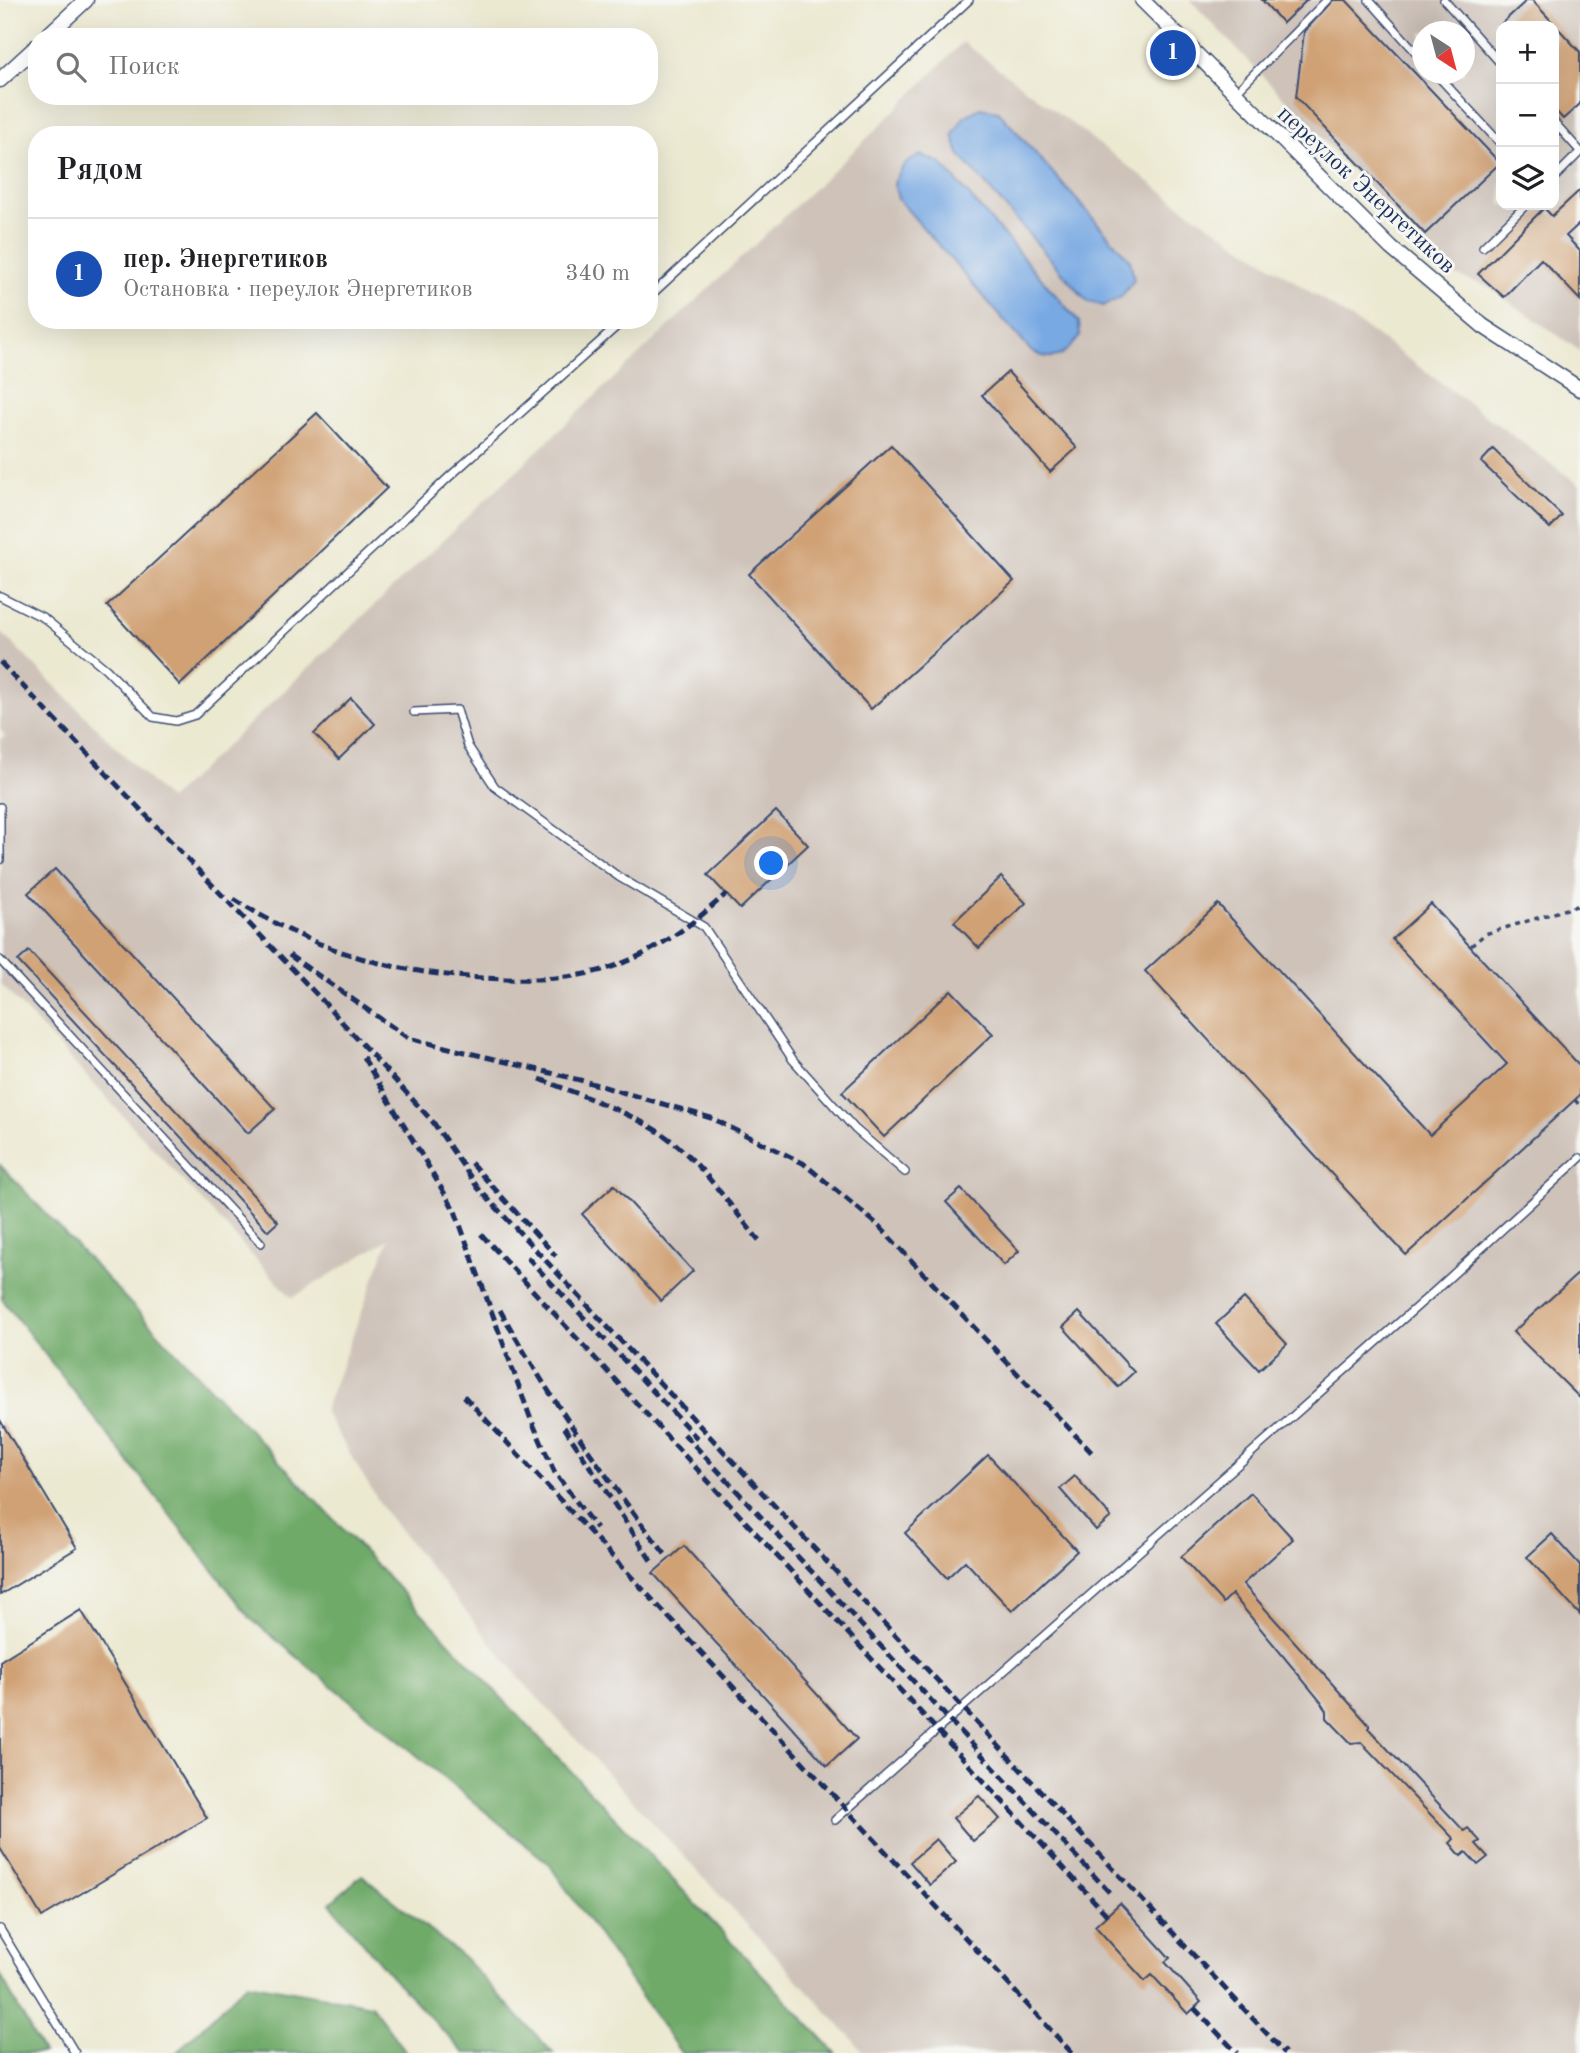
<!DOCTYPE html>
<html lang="ru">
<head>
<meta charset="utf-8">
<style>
	body { margin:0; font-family:"Old Standard TT",serif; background:#f6f6f6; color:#202124 }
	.controls { position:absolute; right:21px; top:21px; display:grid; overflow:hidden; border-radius:14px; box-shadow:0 7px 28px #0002 }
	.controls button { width:63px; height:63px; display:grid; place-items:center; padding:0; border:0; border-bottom:2px solid #e0e0e0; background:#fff; color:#202124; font:35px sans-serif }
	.compass { position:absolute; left:1412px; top:21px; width:63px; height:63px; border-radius:50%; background:#fff; box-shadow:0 7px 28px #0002; rotate:144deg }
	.you { position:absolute; left:772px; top:864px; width:24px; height:24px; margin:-18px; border:5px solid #fff; border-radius:50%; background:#1a73e8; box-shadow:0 0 0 10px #1a73e833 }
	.badge { display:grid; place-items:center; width:46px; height:46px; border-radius:50%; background:#d93025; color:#fff; font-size:23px; font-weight:700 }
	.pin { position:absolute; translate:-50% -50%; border:4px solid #fff; box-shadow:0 2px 7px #0006 }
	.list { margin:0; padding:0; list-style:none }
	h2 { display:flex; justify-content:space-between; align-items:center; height:91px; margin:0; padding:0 28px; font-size:30px }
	h2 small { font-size:23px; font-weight:400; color:#757577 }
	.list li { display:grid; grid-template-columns:46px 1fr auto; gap:21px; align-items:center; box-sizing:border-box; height:112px; padding:0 28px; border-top:2px solid #e0e0e0 }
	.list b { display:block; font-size:26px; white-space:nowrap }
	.list p { margin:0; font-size:23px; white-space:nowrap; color:#757577 }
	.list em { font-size:23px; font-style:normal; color:#757577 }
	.icon { flex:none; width:38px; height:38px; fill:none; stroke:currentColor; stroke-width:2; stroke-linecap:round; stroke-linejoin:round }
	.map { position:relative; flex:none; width:1580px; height:2053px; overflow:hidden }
	.search { position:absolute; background:#fff; box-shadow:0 7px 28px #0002; left:28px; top:28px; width:630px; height:77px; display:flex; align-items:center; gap:18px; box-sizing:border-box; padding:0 24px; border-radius:28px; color:#757577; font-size:26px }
	.panel { position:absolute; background:#fff; box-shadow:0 7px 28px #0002; left:28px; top:126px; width:630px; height:203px; border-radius:28px }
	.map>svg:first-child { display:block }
	.industrial { fill:#cec2b9; fill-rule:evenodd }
	.forest { fill:#70aa69; stroke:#466c64; stroke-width:2 }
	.water { fill:#78a9e3; stroke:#4a6ca0; stroke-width:2 }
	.building { fill:#d0a175 }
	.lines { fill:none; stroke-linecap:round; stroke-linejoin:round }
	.service-casing { stroke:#3a4b6f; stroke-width:10 }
	.minor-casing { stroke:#3a4b6f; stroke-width:17 }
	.path { stroke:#3a4b6f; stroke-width:3.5; stroke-dasharray:5 5; stroke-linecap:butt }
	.service { stroke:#fff; stroke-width:7 }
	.minor { stroke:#fff; stroke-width:14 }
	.rail { stroke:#1b2f5e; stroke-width:5; stroke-dasharray:10 5; stroke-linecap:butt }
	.labels { text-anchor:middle; stroke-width:6; stroke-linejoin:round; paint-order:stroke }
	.street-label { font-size:24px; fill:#1b2f5e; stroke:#f6f6f2 }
</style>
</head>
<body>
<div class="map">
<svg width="1580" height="2053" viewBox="0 0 1580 2053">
	<rect width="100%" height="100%" fill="#f6f6f2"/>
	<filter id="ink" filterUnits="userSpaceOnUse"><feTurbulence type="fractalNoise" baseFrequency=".0143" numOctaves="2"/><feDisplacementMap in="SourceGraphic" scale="14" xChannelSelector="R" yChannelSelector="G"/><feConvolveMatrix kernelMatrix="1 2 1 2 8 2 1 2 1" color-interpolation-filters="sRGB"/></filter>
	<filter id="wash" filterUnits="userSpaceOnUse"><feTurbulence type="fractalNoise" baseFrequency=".00686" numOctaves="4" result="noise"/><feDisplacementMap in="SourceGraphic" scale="28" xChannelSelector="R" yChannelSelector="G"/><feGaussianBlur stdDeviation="1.57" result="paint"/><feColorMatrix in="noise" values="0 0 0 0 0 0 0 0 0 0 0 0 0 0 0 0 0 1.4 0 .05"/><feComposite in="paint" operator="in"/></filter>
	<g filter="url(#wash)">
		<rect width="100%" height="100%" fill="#ece9d1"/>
		<g class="industrial">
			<path d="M1190 0H1580V351L1487 286 1452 274ZM1501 26H1554V205H1501ZM1422 32H1464V74H1422Z"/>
			<path d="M963 42 1184 208 1377 336 1580 485V2053H865L525 1684 385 1512 324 1411 389 1239 292 1298 0 983V740L5 736 0 729V631L169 800 880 126Z"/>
		</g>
		<g class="forest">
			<path d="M0 1165 836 2053H681L548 1863 251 1619 2 1299Z"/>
			<path d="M362 1875 464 1958 553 2053H464L391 1976 330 1903Z"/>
			<path d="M0 1974 43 2053H0Z"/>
			<path d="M247 1983 371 2005 407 2053H176Z"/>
		</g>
		<g class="water">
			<path d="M980 108 998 111 1130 260 1134 280 1121 297 1104 306 1087 301 959 154 953 135 964 117Z"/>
			<path d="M920 155 941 163 1079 322 1080 336C1065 356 1054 364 1031 351L898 199 894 183 904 165Z"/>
		</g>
		<g id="blocks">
			<g class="building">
				<path d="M1262 0H1307L1283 23Z"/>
				<path d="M1333 0H1346L1500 163 1425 234 1296 97 1304 32Z"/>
				<path d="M1527 0H1532L1580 52V104L1563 119 1554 109V26H1499Z"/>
				<path d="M1580 190V223L1566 236 1580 251V300L1541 259 1504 297 1478 274 1544 208 1552 216Z"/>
				<path d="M1008 372 1077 448 1050 472 982 395Z"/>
				<path d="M317 413 387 488 180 685 107 606Z"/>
				<path d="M891 445 1014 581 871 709 749 574Z"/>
				<path d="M1493 449 1562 516 1550 528 1481 462Z"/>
				<path d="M351 698 375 724 339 759 314 734Z"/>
				<path d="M776 811 808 845 740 909 708 875Z"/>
				<path d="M55 869 275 1109 248 1133 28 893Z"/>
				<path d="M1001 877 1026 903 979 948 954 922Z"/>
				<path d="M1218 904 1430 1135 1507 1064 1392 939 1431 904 1580 1066V1095L1406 1255 1145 971Z"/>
				<path d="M29 951 278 1222 268 1231 18 961Z"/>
				<path d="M951 990 993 1034 884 1137 842 1092Z"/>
				<path d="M614 1185 693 1271 661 1301 582 1214Z"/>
				<path d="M961 1189 1019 1251 1004 1265 946 1202Z"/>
				<path d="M1580 1272V1398L1513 1332Z"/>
				<path d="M1244 1298 1287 1344 1259 1370 1216 1324Z"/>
				<path d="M1079 1312 1134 1372 1118 1387 1063 1327Z"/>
				<path d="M0 1420 77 1548 0 1595Z"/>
				<path d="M988 1455 1077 1551 1012 1611 965 1561 947 1578 905 1533Z"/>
				<path d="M1075 1476 1111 1517 1096 1530 1060 1489Z"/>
				<path d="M1251 1493 1293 1539 1243 1584 1369 1725V1729L1464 1831 1468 1828 1480 1841 1476 1844 1488 1857 1478 1865 1466 1852 1461 1856 1450 1843 1454 1839 1361 1742 1351 1743 1327 1718V1711L1321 1702 1232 1594 1223 1603 1181 1557Z"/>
				<path d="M1552 1534 1580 1565V1615L1527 1557Z"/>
				<path d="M684 1546 857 1739 827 1766 653 1573Z"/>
				<path d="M81 1610 207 1818 42 1917 0 1848V1661Z"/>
				<path d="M979 1796 1000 1819 973 1841 953 1818Z"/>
				<path d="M936 1839 956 1862 930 1885 910 1862Z"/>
				<path d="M1120 1903 1170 1958 1165 1962 1201 2002 1188 2014 1152 1975 1145 1981 1095 1926Z"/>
			</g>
		</g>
	</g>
	<g filter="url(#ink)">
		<use href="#blocks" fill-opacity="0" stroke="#3a4b6f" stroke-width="2"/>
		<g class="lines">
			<g class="service-casing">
				<g id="service">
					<path d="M1369 0 1422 59"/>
					<path d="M1444 0 1501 64"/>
					<path d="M1436 74 1501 144"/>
					<path d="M1235 93 1327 0"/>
					<path d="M1554 122 1580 151"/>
					<path d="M1554 178 1580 152"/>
					<path d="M1483 247 1526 205"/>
					<path d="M649 297 969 0"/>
					<path d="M0 596 44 618 106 669 153 717 176 721 195 715 449 477 624 320"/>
					<path d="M414 712 457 710 468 746 495 787 619 877 704 927 793 1060 855 1129 905 1172"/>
					<path d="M0 807V860"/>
					<path d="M0 960 261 1243"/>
					<path d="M835 1820 1437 1289 1580 1158"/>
					<path d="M0 1929 75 2053"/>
				</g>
			</g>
			<g class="minor-casing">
				<g id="minor">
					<path d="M1142 0 1391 248 1483 326 1580 389"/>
					<path d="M46 37 86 0"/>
					<path d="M0 80 37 46"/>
				</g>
			</g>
			<g class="path">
				<path d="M1471 946 1485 934 1580 905"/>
				<path d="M1575 1100 1580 1106"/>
			</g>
			<use href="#service" class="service"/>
			<use href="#minor" class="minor"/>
			<g class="rail">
				<path d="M0 662 320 998 433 1122 478 1188 1285 2053"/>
				<path d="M234 899C321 955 403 976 505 979 545 980 588 978 625 962 663 947 696 921 726 894"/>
				<path d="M289 955 408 1038 584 1081 711 1118 803 1163 877 1224 1095 1456"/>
				<path d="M363 1057 455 1211 530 1417 555 1473 596 1528"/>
				<path d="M540 1079C582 1096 646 1117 679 1147 709 1174 733 1210 759 1240"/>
				<path d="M471 1163 556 1256"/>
				<path d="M481 1234 1107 1915"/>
				<path d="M527 1257 697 1438"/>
				<path d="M500 1310C548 1396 605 1477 665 1554"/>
				<path d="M464 1396 1072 2053"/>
				<path d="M564 1427 654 1565"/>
				<path d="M684 1434 1110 1893"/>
				<path d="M1194 2008 1237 2053"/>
			</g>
		</g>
	</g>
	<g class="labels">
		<g class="street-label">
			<text transform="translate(1367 189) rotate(43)" y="8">переулок Энергетиков</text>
		</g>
	</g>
</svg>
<div class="controls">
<button>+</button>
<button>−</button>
<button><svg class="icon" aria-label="layers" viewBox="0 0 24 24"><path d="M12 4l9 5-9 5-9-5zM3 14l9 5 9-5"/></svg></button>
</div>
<svg class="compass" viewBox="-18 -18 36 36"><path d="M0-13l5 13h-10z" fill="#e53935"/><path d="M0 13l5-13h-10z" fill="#757577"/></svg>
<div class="you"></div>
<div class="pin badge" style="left:1173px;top:53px;background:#1a4fb4">1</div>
<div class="search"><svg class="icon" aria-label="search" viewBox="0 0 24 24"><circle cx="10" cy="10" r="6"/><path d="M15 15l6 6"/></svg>Поиск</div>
<section class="panel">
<h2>Рядом<small></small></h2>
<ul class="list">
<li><span class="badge" style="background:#1a4fb4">1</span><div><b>пер. Энергетиков</b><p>Остановка · переулок Энергетиков</p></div><em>340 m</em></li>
</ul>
</section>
</div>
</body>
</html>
